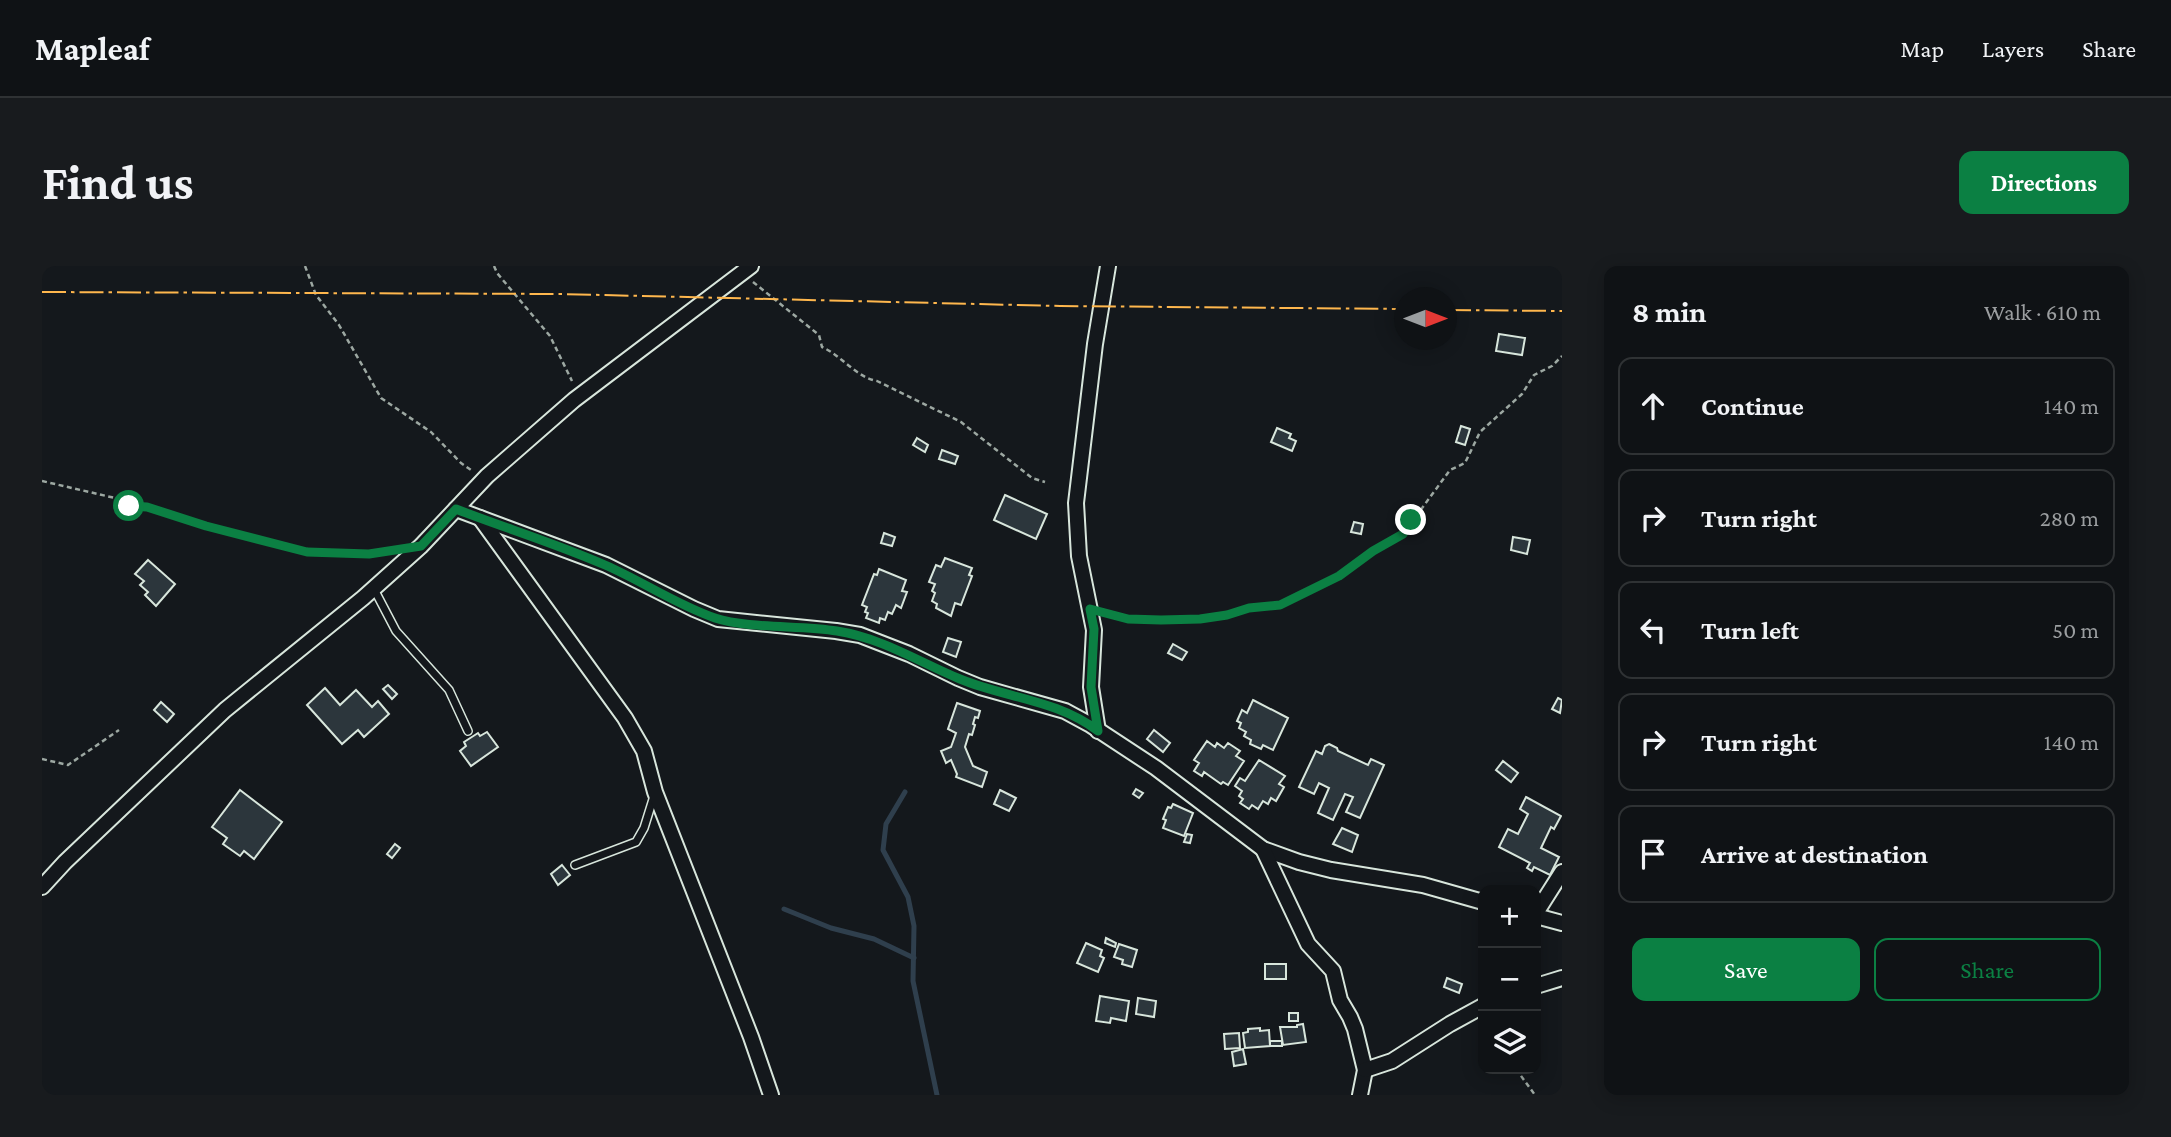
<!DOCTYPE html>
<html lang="en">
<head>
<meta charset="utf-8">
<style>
	body { margin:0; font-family:"Crimson Pro",serif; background:#181b1e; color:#f1f3f6 }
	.controls { position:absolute; right:21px; bottom:21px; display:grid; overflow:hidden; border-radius:14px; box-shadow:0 4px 18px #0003 }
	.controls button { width:63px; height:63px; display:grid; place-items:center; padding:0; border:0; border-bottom:2px solid #2f3234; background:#0f1215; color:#f1f3f6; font:35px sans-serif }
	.compass { position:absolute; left:1352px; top:21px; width:63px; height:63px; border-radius:50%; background:#0f1215; box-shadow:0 4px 18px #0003; rotate:90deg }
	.stop { position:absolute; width:21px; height:21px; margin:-16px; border:5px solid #0b8043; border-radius:50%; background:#fff }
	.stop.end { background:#0b8043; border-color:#fff; box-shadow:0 2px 7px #0008 }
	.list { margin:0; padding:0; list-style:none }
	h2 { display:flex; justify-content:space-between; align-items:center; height:91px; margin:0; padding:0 28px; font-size:30px }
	h2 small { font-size:23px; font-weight:400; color:#9b9ea0 }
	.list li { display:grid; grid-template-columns:46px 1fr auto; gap:21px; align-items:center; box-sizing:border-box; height:98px; margin:0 14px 14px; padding:0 14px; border:2px solid #2f3234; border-radius:14px }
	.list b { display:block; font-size:26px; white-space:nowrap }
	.list em { font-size:23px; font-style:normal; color:#9b9ea0 }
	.actions { display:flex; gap:14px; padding:21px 28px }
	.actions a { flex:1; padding:16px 0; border:2px solid #0b8043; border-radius:14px; text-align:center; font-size:24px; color:#0b8043 }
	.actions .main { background:#0b8043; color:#fff }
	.icon { flex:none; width:38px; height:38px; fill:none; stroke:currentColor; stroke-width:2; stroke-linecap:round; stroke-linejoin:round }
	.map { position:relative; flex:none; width:1520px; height:829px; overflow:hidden; border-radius:14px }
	header { display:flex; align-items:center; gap:42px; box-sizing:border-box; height:98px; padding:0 35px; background:#0f1215; border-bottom:2px solid #2f3234 }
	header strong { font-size:33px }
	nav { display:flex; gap:38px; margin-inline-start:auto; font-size:24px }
	.intro { display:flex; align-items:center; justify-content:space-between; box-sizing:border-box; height:168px; padding:0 42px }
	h1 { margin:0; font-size:49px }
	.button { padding:18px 32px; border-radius:14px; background:#0b8043; color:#fff; font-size:24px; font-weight:700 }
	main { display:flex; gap:42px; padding:0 42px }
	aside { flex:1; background:#0f1215; border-radius:14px; box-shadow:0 4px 18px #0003 }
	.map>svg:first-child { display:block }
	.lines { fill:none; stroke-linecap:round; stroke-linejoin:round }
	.stream { stroke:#2f3f4d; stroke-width:5 }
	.building { fill:#2c363c; stroke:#d8e6dc; stroke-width:2 }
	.lane-casing { stroke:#d8e6dc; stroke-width:10 }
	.street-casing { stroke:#d8e6dc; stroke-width:18 }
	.path { stroke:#9da8a2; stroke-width:2.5; stroke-dasharray:5 3.5; stroke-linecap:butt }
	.lane { stroke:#14181c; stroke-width:7 }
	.street { stroke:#14181c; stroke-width:14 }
	.power { stroke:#ffb74d; stroke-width:2; stroke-dasharray:24 5 3.5 5; stroke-linecap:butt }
	.route { stroke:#0b8043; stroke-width:9 }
</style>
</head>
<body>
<header>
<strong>Mapleaf</strong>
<nav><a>Map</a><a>Layers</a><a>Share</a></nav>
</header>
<div class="intro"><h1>Find us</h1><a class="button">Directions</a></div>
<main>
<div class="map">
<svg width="1520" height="829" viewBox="0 0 1520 829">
	<rect width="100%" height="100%" fill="#14181c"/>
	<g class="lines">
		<g class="stream">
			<path d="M863 526 844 558 841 584 866 631 872 660 871 715 895 829"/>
			<path d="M742 643 789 662 832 673 872 692"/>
		</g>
	</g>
	<g class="building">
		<path d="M1457 68 1483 72 1480 89 1454 85Z"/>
		<path d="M1419 160 1428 163 1423 179 1414 176Z"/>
		<path d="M1235 162 1249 168 1247 172 1254 175 1250 185 1229 176Z"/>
		<path d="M875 172 886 179 883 186 871 179Z"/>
		<path d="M900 184 916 190 913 198 897 193Z"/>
		<path d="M963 229 1005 248 994 273 952 254Z"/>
		<path d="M1312 256 1321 258 1319 268 1309 266Z"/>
		<path d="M842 267 853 271 850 280 839 277Z"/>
		<path d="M1471 271 1488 274 1485 288 1469 284Z"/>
		<path d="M903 292 930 302 927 309 930 310 919 339 913 337 909 350 894 342 895 338 890 335 893 327 890 325 893 318 887 316 894 299 899 301Z"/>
		<path d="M106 294 133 318 114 340 103 329 106 326 98 319 102 315 93 308Z"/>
		<path d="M837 303 864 314 860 325 865 326 859 342 854 339 850 348 846 346 843 354 838 352 837 357 824 352 826 347 823 346 825 341 820 339 832 308 835 309Z"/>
		<path d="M906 372 919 376 914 391 901 386Z"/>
		<path d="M1131 378 1145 386 1140 394 1126 387Z"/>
		<path d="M346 419 355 428 350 433 341 423Z"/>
		<path d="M283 422 298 439 314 424 330 441 336 435 347 448 322 471 316 464 300 478 265 439Z"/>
		<path d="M1516 432 1520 434 1518 447 1510 443Z"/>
		<path d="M1211 434 1246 452 1231 484 1221 479 1219 483 1208 478 1209 474 1202 470 1204 466 1197 462 1199 457 1195 455 1200 444 1205 447Z"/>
		<path d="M119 436 132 448 125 456 112 444Z"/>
		<path d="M915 437 938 445 936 452 933 451 931 458 933 459 930 469 927 468 923 481 931 500 945 506 940 521 914 511 915 508 909 494 904 497 899 485 909 481 914 467 906 463Z"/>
		<path d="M1112 464 1128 477 1121 486 1105 473Z"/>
		<path d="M445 466 456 481 429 500 418 485 424 480 422 476 436 467 438 470Z"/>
		<path d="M1165 475 1173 481 1175 477 1182 482 1186 477 1198 485 1194 490 1202 495 1186 519 1181 516 1179 518 1162 506 1160 510 1152 505 1157 497 1152 494Z"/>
		<path d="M1287 478 1295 482 1296 485 1326 499 1329 493 1342 499 1318 552 1304 546 1311 531 1303 528 1291 554 1276 547 1287 522 1277 517 1272 528 1257 521 1274 485 1280 488 1283 480Z"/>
		<path d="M1217 494 1243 510 1237 518 1242 521 1234 535 1229 532 1226 538 1221 535 1216 543 1210 539 1207 543 1198 537 1201 533 1197 530 1200 525 1193 520 1198 512 1203 515Z"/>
		<path d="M1461 495 1476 507 1469 516 1454 504Z"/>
		<path d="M1094 523 1101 527 1097 532 1091 528Z"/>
		<path d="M198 524 240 556 212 593 202 585 198 590 181 578 185 572 170 561Z"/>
		<path d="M958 524 974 532 967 545 952 538Z"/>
		<path d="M1484 531 1519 550 1512 563 1509 561 1499 582 1517 591 1508 609 1492 601 1490 605 1485 602 1488 597 1457 581 1466 563 1476 568 1486 548 1478 543Z"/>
		<path d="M1131 538 1151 547 1142 570 1121 562 1124 554 1121 553 1126 541 1129 542Z"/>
		<path d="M1300 562 1316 569 1310 586 1291 578Z"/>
		<path d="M1145 568 1150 569 1148 577 1142 576Z"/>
		<path d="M353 578 358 582 350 592 345 588Z"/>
		<path d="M520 599 528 609 516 619 509 608Z"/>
		<path d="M1064 672 1074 677 1073 681 1063 677Z"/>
		<path d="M1044 677 1060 684 1058 690 1062 692 1056 706 1035 697Z"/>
		<path d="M1077 678 1095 684 1090 701 1080 698 1081 694 1072 691Z"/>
		<rect x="1223" y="698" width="21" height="15"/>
		<path d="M1405 712 1420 718 1417 727 1402 721Z"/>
		<path d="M1058 730 1087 735 1084 755 1069 752 1068 757 1054 755Z"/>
		<path d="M1096 732 1114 735 1112 751 1094 748Z"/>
		<rect x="1247" y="747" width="9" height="8"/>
		<path d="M1261 758 1264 776 1241 779 1238 761H1255V759Z"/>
		<path d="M1218 762V765L1227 764 1228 780 1203 782 1201 767 1206 766V763Z"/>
		<path d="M1197 767 1198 782 1183 783 1182 768Z"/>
		<rect x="1228" y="775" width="12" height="5"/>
		<path d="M1201 783 1204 798 1192 800 1190 786Z"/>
	</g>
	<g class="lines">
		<g class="lane-casing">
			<g id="lane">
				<path d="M332 323 354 365 407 424 426 465"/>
				<path d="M533 599 594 576 602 562 612 530"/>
			</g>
		</g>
		<g class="street-casing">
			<g id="street">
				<path d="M414 243 564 299 652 343 676 353 794 365 818 369 867 388 916 412 938 421 1023 445 1047 458 1114 502 1221 583 1257 596 1289 604 1381 619 1441 636"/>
				<path d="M438 252 583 452 602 485 613 526 709 771 729 829"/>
				<path d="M1056 465 1049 421 1052 364 1037 290 1034 237 1053 78 1066 0"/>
				<path d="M1221 583 1266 678 1291 705 1298 734 1308 751 1313 763 1323 804 1318 829"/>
				<path d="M0 621 23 596 183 444 321 332 379 280 445 210 532 134 709 0"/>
				<path d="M1494 647 1520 606"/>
				<path d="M1494 650 1520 657"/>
				<path d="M1494 720 1520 712"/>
				<path d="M1323 804 1350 795 1408 758 1441 740"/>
			</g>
		</g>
		<g class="path">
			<path d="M263 0 274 29 297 59 339 132 389 166 419 197 429 204"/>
			<path d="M452 0 455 7 508 70 530 115"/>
			<path d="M711 16 777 69 780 81C800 90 814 111 835 115L919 156 990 212 1003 216"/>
			<path d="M0 215 73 232 87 240 105 241 196 268 266 286 327 288 351 285"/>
			<path d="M1064 347 1086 353H1158L1185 349 1207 342 1238 339 1286 316 1331 285 1361 268 1408 204 1423 197 1438 166 1480 128 1492 109 1510 100 1520 90"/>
			<path d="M0 493 26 499 77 464"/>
			<path d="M1474 803 1493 829"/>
		</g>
		<use href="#lane" class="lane"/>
		<use href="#street" class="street"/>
		<g class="power">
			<path d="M0 26 518 28 1018 40 1363 43"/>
			<path d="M1405 44 1520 45"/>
		</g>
	</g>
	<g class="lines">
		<path class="route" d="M87 240 105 241 164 260 265 286 327 288 379 280 414 243C463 262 515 278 563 299 600 315 635 339 673 352 707 363 758 359 795 365 840 372 877 396 918 413 964 432 1016 434 1056 465L1049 421 1052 363 1048 343 1086 353 1119 354 1158 353 1185 349 1207 342 1238 339 1297 310 1331 285 1361 268 1369 254"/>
	</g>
</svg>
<div class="controls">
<button>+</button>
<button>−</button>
<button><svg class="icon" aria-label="layers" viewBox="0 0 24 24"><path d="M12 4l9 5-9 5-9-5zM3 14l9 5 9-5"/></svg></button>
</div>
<svg class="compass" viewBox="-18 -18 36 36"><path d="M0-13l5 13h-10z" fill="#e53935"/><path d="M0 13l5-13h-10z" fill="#9b9ea0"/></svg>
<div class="stop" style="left:87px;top:240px"></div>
<div class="stop end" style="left:1369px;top:254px"></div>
</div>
<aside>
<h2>8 min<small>Walk · 610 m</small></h2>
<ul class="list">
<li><svg class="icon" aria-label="ahead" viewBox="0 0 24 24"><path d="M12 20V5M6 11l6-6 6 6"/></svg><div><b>Continue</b></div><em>140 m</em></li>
<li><svg class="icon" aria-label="right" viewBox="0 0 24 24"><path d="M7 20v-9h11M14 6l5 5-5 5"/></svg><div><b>Turn right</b></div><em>280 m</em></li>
<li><svg class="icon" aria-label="left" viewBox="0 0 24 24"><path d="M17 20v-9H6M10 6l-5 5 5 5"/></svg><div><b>Turn left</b></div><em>50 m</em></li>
<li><svg class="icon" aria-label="right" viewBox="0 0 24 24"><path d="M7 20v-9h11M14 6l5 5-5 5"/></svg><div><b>Turn right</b></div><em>140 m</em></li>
<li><svg class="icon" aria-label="arrive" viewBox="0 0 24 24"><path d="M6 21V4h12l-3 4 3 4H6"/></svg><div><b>Arrive at destination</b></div></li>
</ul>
<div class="actions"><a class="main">Save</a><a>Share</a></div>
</aside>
</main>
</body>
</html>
